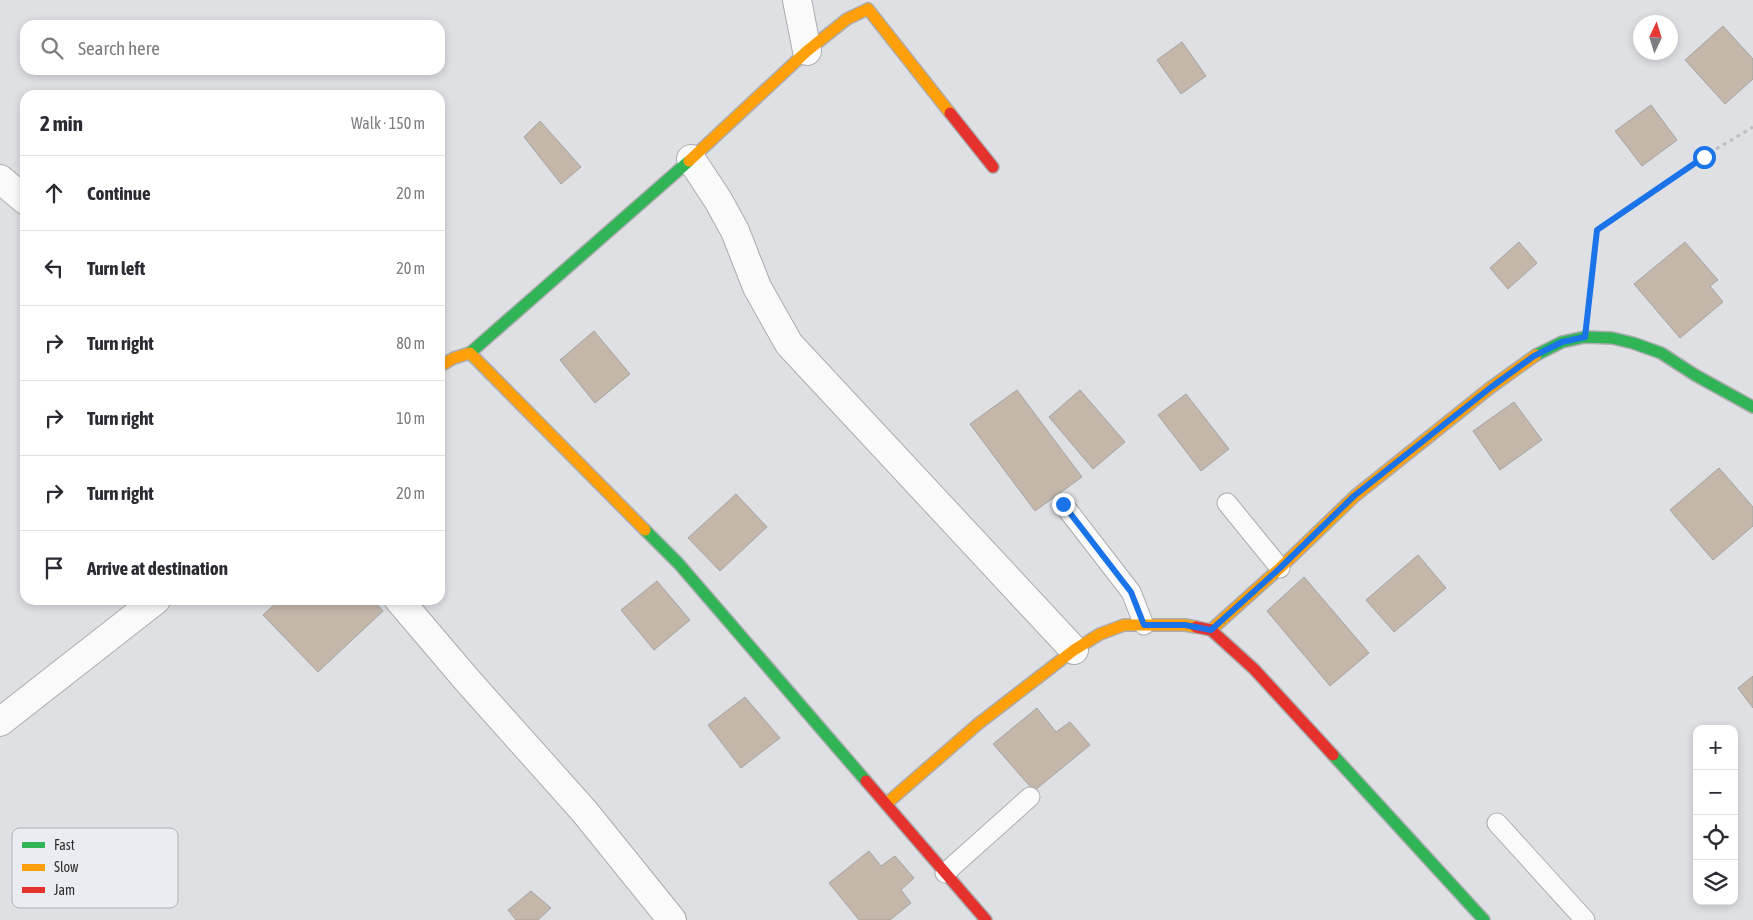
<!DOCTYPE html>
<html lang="en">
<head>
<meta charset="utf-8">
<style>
	body { margin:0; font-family:"Asap Condensed",sans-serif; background:#f7f7f7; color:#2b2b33 }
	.controls { position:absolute; right:15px; bottom:15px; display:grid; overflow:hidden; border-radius:10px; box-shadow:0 2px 8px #0003 }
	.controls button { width:45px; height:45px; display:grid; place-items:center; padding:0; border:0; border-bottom:1px solid #e1e1e2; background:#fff; color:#2b2b33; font:25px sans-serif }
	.compass { position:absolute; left:1633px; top:15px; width:45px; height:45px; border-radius:50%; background:#fff; box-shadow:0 2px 8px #0003; rotate:4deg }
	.stop { position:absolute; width:15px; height:15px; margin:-11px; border:4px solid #1a73e8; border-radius:50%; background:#fff }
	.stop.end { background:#1a73e8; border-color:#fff; box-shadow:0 1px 5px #0008 }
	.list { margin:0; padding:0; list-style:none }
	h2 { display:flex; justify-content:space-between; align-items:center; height:65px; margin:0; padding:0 20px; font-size:21px }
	h2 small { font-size:16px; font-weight:400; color:#7c7c81 }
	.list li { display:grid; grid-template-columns:32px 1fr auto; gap:15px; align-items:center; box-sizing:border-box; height:75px; padding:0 20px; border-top:1px solid #e1e1e2 }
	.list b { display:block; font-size:19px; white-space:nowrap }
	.list em { font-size:16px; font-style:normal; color:#7c7c81 }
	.icon { flex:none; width:28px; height:28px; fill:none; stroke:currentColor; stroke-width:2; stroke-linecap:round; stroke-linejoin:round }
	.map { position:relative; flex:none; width:1753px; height:920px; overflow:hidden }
	.search { position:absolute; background:#fff; box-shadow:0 2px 8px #0003; left:20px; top:20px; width:425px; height:55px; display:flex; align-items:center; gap:12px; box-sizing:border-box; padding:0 18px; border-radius:15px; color:#7c7c81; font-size:19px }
	.panel { position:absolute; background:#fff; box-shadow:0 2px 8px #0003; left:20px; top:90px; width:425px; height:515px; border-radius:15px }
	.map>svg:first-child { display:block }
	.building { fill:#c4b7aa; stroke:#a4a4a5 }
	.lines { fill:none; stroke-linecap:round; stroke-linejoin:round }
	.lane-casing { stroke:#abacaf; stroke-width:21 }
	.street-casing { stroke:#abacaf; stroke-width:30 }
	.fast-casing { stroke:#abacaf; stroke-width:14 }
	.slow-casing { stroke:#abacaf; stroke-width:14 }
	.jam-casing { stroke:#abacaf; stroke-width:14 }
	.path { stroke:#bebfc0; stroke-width:3; stroke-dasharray:4 4; stroke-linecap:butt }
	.lane { stroke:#fafafb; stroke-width:19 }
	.street { stroke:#fafafb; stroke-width:28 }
	.fast { stroke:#30b455; stroke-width:11 }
	.slow { stroke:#ff9f0a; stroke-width:11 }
	.jam { stroke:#e5322d; stroke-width:11 }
	.route { stroke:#1a73e8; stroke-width:6 }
	.key { fill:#ebecf2; stroke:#b2b3b8; stroke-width:1 }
	.key-label { font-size:14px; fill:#2e2e30 }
</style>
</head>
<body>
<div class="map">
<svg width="1753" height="920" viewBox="0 0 1753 920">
	<rect width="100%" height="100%" fill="#dfe0e4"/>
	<g class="building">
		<path d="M1723 26 1753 59V79L1725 104 1685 60Z"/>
		<path d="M1182 42 1206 76 1181 94 1157 60Z"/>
		<path d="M1651 105 1677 140 1642 166 1615 131Z"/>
		<path d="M540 121 581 167 561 184 524 137Z"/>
		<path d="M1519 242 1537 263 1508 289 1490 268Z"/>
		<path d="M1685 242 1718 280 1710 286 1723 302 1680 338 1634 284Z"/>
		<path d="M594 331 630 374 595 403 560 360Z"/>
		<path d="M1017 390 1082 477 1035 511 970 424Z"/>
		<path d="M1080 390 1125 442 1093 469 1049 417Z"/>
		<path d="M1186 394 1229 449 1201 471 1158 415Z"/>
		<path d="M1514 402 1542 440 1500 470 1473 431Z"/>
		<path d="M1719 468 1753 507V526L1713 560 1670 510Z"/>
		<path d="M736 494 767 527 720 571 688 538Z"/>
		<path d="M1418 555 1446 588 1394 632 1366 600Z"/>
		<path d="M1304 577 1369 653 1330 686 1267 611Z"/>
		<path d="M657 581 690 620 654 650 621 610Z"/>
		<path d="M279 600H373L383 611 318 672 263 615Z"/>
		<path d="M1753 676V708L1738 688Z"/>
		<path d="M745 697 780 738 741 768 708 725Z"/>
		<path d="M1037 708 1056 732 1070 722 1090 745 1034 791 993 744Z"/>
		<path d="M869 851 881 866 895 856 914 878 901 890 911 903 890 920H859L829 883Z"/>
		<path d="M531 891 551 908 538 920H516L508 910Z"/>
	</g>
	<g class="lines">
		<g class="lane-casing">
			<g id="lane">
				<path d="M1227 503 1280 568"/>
				<path d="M1063 504 1131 592 1144 625"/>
				<path d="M1497 823 1585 920"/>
				<path d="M945 873 1030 797"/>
			</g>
		</g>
		<g class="street-casing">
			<g id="street">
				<path d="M797 0 807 51"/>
				<path d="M691 159 718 200 735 231 757 287 789 344 1074 650"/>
				<path d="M0 179 25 200"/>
				<path d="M399 600 467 680 584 811 672 920"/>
				<path d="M0 722 156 600"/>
			</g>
		</g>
		<g class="fast-casing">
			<g id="fast">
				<path d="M470 353 689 161"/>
				<path d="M1536 355 1562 342 1585 337 1612 338 1633 343 1661 353 1695 375 1753 407"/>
				<path d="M645 530 679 564 866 781"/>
				<path d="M1333 755 1484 920"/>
			</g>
		</g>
		<g class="slow-casing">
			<g id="slow">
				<path d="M689 161 807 51 847 19 868 9 950 113"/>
				<path d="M440 366 454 358 470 353 645 530"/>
				<path d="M1211 630 1280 568 1355 496 1490 388 1536 355"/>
				<path d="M886 804 978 724 1074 650 1100 634 1124 625H1185L1196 627"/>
			</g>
		</g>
		<g class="jam-casing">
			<g id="jam">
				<path d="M950 113 993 167"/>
				<path d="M1196 627 1211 630 1254 669 1333 755"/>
				<path d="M866 781 986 920"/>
			</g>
		</g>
		<path class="path" d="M1589 302 1597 231 1703 157 1753 127"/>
		<use href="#lane" class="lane"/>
		<use href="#street" class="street"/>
		<use href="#fast" class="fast"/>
		<use href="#slow" class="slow"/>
		<use href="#jam" class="jam"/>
	</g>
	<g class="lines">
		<path class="route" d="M1063 504 1131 592 1144 625H1185L1211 630 1280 568 1354 496 1490 388 1534 356 1562 342 1585 337 1597 230 1704 157"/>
	</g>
	<rect x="12" y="828" width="166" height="80" rx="8" class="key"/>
	<rect x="22" y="842" width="23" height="6" fill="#30b455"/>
	<rect x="22" y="864" width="23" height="7" fill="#ff9f0a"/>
	<rect x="22" y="887" width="23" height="6" fill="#e5322d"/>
	<g class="key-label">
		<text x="54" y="850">Fast</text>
		<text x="54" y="872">Slow</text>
		<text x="54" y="895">Jam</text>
	</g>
</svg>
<div class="controls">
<button>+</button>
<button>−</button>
<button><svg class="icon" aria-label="locate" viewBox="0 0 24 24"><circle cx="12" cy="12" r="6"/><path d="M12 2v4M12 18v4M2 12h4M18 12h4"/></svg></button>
<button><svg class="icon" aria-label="layers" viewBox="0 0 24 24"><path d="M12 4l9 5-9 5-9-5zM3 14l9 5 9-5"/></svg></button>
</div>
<svg class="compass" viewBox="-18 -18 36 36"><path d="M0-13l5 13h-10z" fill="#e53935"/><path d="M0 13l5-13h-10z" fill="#7c7c81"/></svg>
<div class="stop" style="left:1704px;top:157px"></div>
<div class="stop end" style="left:1063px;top:504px"></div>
<div class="search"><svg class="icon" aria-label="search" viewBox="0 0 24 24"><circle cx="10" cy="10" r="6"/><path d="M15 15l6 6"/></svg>Search here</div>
<section class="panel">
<h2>2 min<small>Walk · 150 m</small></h2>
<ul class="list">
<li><svg class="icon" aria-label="ahead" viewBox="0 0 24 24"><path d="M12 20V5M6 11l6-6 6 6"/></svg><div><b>Continue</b></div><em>20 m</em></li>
<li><svg class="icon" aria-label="left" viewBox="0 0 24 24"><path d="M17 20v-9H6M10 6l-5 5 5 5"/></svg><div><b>Turn left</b></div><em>20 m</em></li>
<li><svg class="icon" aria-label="right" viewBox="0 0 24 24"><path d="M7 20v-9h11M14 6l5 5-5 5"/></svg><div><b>Turn right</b></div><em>80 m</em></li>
<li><svg class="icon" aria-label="right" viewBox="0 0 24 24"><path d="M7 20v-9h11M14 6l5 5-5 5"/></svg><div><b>Turn right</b></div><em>10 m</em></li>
<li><svg class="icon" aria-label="right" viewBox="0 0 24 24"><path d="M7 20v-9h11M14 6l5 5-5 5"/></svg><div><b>Turn right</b></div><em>20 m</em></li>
<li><svg class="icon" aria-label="arrive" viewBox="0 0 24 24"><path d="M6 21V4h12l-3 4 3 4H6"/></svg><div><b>Arrive at destination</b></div></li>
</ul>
</section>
</div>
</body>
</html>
